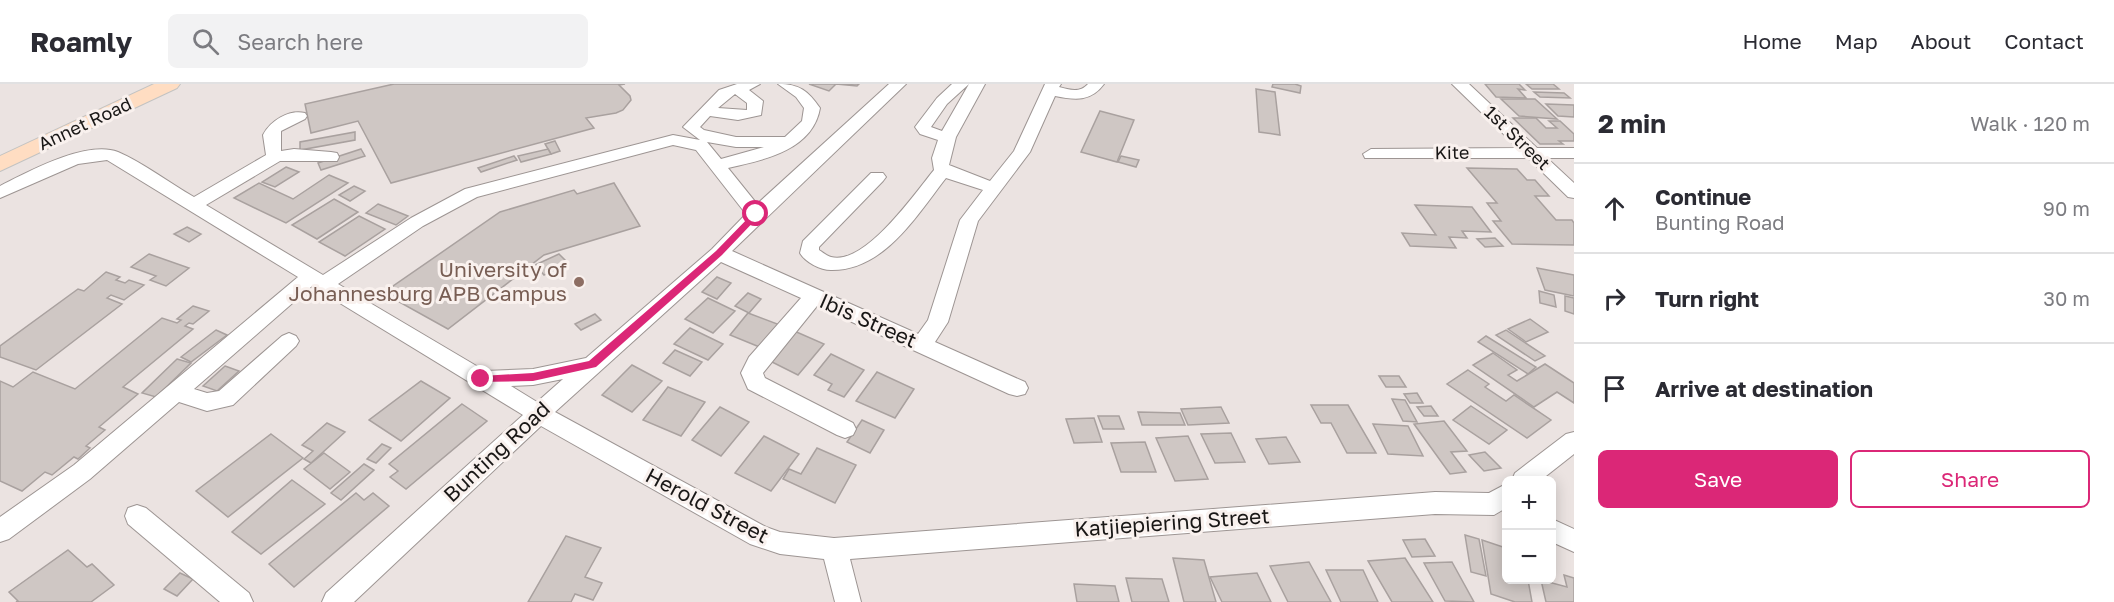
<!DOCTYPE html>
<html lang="en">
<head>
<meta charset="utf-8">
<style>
	body { margin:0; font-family:"Golos Text",sans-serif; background:#f2f2f3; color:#2b2b33 }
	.controls { position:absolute; right:18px; bottom:18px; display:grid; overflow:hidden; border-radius:9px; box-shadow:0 3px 15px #0003 }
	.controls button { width:54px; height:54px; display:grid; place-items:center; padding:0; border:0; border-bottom:2px solid #e1e1e2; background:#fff; color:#2b2b33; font:30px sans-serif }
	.stop { position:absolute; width:18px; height:18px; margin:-14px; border:4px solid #db2777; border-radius:50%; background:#fff }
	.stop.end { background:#db2777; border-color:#fff; box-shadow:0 2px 6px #0008 }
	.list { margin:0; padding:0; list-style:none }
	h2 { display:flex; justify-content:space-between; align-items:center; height:78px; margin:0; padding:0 24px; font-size:26px }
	h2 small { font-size:20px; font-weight:400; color:#7c7c81 }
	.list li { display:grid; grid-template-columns:39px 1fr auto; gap:18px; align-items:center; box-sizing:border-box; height:90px; padding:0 24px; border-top:2px solid #e1e1e2 }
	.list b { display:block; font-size:22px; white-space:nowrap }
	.list p { margin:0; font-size:20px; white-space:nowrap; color:#7c7c81 }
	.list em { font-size:20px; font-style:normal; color:#7c7c81 }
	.actions { display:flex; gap:12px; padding:18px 24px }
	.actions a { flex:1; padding:14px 0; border:2px solid #db2777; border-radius:9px; text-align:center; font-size:21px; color:#db2777 }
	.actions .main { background:#db2777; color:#fff }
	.icon { flex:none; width:33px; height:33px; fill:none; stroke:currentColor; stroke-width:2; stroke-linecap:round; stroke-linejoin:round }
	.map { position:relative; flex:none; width:1574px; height:518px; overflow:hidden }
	header { display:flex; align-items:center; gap:36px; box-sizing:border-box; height:84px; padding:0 30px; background:#fff; border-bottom:2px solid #e1e1e2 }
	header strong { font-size:28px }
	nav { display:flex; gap:33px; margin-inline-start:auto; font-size:21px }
	.search { width:420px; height:54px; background:#f2f2f3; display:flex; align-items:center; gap:15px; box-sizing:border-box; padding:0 21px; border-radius:9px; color:#7c7c81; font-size:22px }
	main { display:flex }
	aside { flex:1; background:#fff }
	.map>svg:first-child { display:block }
	.building { fill:#cfc7c4; stroke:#a9a19f; stroke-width:1.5 }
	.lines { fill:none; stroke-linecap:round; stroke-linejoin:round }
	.minor-casing { stroke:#9d9593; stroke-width:2 }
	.major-casing { stroke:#c3c3c2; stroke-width:2 }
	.minor { fill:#fff; fill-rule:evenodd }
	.major { fill:#ffddc2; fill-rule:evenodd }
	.route { fill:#db2777 }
	.education-dot { fill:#8d6e63; stroke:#f9f1ee; stroke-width:2 }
	.labels { text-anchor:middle; stroke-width:6; stroke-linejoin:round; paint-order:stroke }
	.far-street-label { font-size:18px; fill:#191716; stroke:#f9f1ee }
	.education-label { font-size:21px; fill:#785e54; stroke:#f9f1ee; text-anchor:end }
	.street-label { font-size:21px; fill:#191716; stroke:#f9f1ee }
</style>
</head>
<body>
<header>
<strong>Roamly</strong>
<div class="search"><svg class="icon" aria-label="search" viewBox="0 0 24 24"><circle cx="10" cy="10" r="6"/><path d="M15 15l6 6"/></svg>Search here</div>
<nav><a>Home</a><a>Map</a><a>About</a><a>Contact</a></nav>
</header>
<main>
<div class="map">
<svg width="1574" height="518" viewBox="0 0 1574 518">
	<rect width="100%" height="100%" fill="#ebe3e1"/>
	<g class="building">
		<path d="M394 0H625L619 1 630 12 631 16 623 26 616 29 586 34 594 44 391 99 358 37 311 49 305 20Z"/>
		<path d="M809 0H859L857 2 836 0 829 7Z"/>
		<path d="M1273 0H1295L1301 2 1300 9 1272 3Z"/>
		<path d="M1485 0H1519L1525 6 1518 5 1526 14 1496 13Z"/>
		<path d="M1526 0H1553L1559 5H1532Z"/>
		<path d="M1256 5 1275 8 1280 51 1259 48Z"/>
		<path d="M1534 8 1564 9 1570 14 1540 13Z"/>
		<path d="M1501 15H1535L1557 35 1519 32Z"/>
		<path d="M1546 20 1574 21V33L1558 32Z"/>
		<path d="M1100 27 1134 36 1117 78 1081 68Z"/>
		<path d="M1513 34H1536L1546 44H1557L1549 37H1560L1574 50V57H1559L1563 60H1540Z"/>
		<path d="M355 48V56L300 66V58Z"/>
		<path d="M555 57 560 67 551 70 545 60Z"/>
		<path d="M361 65 365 72 321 86 318 79Z"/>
		<path d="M548 65 551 70 521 78 518 72Z"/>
		<path d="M514 72 517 76 481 88 478 84Z"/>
		<path d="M1121 72 1139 76 1136 83 1118 78Z"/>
		<path d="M286 83 299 88 275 103 262 98Z"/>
		<path d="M1467 84 1517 85 1527 96H1535L1549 112H1535L1556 136H1572L1574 139V161L1512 160 1493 137H1501L1487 119H1497Z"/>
		<path d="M329 91 348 99 286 139 234 114 259 99 293 115Z"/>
		<path d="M614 99 640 142 544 171 448 245 383 209 500 128 574 106 577 110Z"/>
		<path d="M354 102 365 107 350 117 339 111Z"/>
		<path d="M334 115 358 128 317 155 292 141Z"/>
		<path d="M378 120 408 132 396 141 366 129Z"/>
		<path d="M1415 121 1472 123 1491 148 1462 147 1467 154 1449 153 1456 164 1410 162 1402 149 1436 151Z"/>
		<path d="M359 132 385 145 345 172 319 158Z"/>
		<path d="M187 143 201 150 189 158 174 150Z"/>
		<path d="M1495 154 1503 162 1485 163 1477 155Z"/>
		<path d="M149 170 189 184 166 202 150 196 156 192 131 183Z"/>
		<path d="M559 170 568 179 544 191 535 181Z"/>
		<path d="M1537 184 1574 191V212L1545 206Z"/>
		<path d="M106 188 120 193 116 196 125 199 129 196 144 201 124 216 111 211 107 214 122 220 36 286 0 273V262L78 205 84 207Z"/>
		<path d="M717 193 731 199 717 215 702 208Z"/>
		<path d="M1539 207 1554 211 1556 223 1540 219Z"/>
		<path d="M748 209 761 215 749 229 735 222Z"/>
		<path d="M1565 212 1574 214V230L1565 227Z"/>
		<path d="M708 214 735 227 713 249 685 235Z"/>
		<path d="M193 222 209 227 193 240 189 239 185 242 193 245 123 303 138 310 99 343 105 346 86 362 90 364 78 375 74 373 52 391 45 388 22 407 0 397V297L13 303 33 288 75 305 162 234 177 239 181 236 177 235Z"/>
		<path d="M748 229 780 241 762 264 730 251Z"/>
		<path d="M595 230 601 236 581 246 575 240Z"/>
		<path d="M1530 235 1548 248 1526 258 1508 245Z"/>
		<path d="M690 244 723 260 708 276 674 260Z"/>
		<path d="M216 246 227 251 191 278 181 273Z"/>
		<path d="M792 246 824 260 798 291 766 275Z"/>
		<path d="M1506 246 1545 272 1535 277 1496 251Z"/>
		<path d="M1486 252 1536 283 1528 290 1478 258Z"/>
		<path d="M675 266 702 278 690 292 663 279Z"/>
		<path d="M1493 269 1517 286 1508 291 1517 297 1545 280 1574 299V319L1557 308 1534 323 1473 281Z"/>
		<path d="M831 270 864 286 844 313 828 306 832 300 814 291Z"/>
		<path d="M177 275 191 279 156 313 142 309Z"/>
		<path d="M632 281 662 297 632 328 602 311Z"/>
		<path d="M225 282 239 287 217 307 203 302Z"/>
		<path d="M1468 286 1489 300 1485 303 1506 317 1514 311 1551 336 1527 354 1447 300Z"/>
		<path d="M877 288 914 305 895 334 856 317Z"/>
		<path d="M1379 292H1399L1406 303H1386Z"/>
		<path d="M421 297 450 314 401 357 369 336Z"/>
		<path d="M668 303 705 318 681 352 643 336Z"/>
		<path d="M1417 309 1423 319H1410L1404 310Z"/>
		<path d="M1392 315 1405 316 1417 338 1403 337Z"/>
		<path d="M462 320 487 337 406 405 390 393 398 387 389 380Z"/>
		<path d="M1311 321H1348L1376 369H1347L1331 339H1321Z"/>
		<path d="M1431 322 1438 332H1424L1417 323Z"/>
		<path d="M1471 322 1507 346 1489 360 1453 336Z"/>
		<path d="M720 323 749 338 721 372 692 356Z"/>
		<path d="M1221 323 1229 339 1188 341 1181 325Z"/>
		<path d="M1138 328 1180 329 1185 341H1142Z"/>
		<path d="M1098 332H1119L1124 345H1103Z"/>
		<path d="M1094 334 1102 358 1074 359 1066 335Z"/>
		<path d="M862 336 884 346 870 369 847 358Z"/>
		<path d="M1444 337 1467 367 1451 368 1466 388 1450 390 1414 340Z"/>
		<path d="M327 339 345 348 311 379 304 375 313 367 302 361Z"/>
		<path d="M1373 340 1408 342 1423 372 1388 370Z"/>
		<path d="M1231 349 1245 378 1215 379 1201 350Z"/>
		<path d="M271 350 303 374 228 433 196 407Z"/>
		<path d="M764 352 799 370 771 407 735 389Z"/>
		<path d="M1188 352 1208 395 1175 397 1156 354Z"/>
		<path d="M1286 353 1300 378 1269 380 1256 355Z"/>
		<path d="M1145 358 1156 388H1121L1111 359Z"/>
		<path d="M382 360 391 364 376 379 367 375Z"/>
		<path d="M817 364 856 381 835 419 783 395 789 385 801 390Z"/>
		<path d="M1485 368 1501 384 1484 387 1469 371Z"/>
		<path d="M324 369 350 388 330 405 304 385Z"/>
		<path d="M364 380 374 386 341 416 331 409Z"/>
		<path d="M292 396 325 420 261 470 232 448Z"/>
		<path d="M356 409 364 416 373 409 389 422 294 503 269 480Z"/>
		<path d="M1465 451 1479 455 1486 492 1471 488Z"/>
		<path d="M566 452 601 464 585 493 602 499 593 516 575 510 571 518H528Z"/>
		<path d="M1425 455 1435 472 1412 473 1403 456Z"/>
		<path d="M1482 456 1506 464V496H1528L1532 518H1515L1491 510Z"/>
		<path d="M68 466 87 483 92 480 114 501 91 518H16L18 517 9 508Z"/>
		<path d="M1173 474 1204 476 1216 518H1184Z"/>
		<path d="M1405 474 1433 518H1392L1368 477Z"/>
		<path d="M1309 478 1331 518H1288L1270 482Z"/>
		<path d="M1452 478 1474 518 1445 517 1424 479Z"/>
		<path d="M1326 486H1363L1378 518H1341Z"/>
		<path d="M180 489 193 495 177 512 164 505Z"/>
		<path d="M1257 489 1271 518H1222L1210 493Z"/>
		<path d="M1564 491 1574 494V518H1546L1541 496 1567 503Z"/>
		<path d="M1126 494 1162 495 1169 518H1132Z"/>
		<path d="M1074 500 1115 502 1119 518H1077Z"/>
	</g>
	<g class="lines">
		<g class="minor-casing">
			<g id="minor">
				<path d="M737 0H760L749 6 763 17 761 31 738 36 710 32 700 43 704 46 736 53H785L802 37 804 24 796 13 778 0C800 0 808 7 820 24 813 66 764 76 728 84L757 120 889 0H906L732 167 918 250 928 236 960 136 983 106 946 94C917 131 884 187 831 186 820 186 805 178 800 169L803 157 871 89H883L886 93 883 97 819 163V166C822 168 827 172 831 173 865 182 915 109 934 86L932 74 938 56 920 50 915 43 937 14 952 0H969L947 20 931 43 942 47 969 0H985L956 53 949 81 990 97 1014 67 1045 0H1061L1059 3C1070 6 1080 9 1088 0H1104C1091 18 1075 16 1055 12L1030 68 978 137 948 238 935 258 1025 298 1028 304 1025 310 1017 312 1009 310 817 222 763 289 765 294 853 339 856 345 853 351 845 354 837 351 748 305 741 289 749 273 801 214 721 178 555 328 766 443 780 448 834 454 1435 408 1489 409 1506 400V424L1494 431 1435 430 850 475 861 518H835L824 475 780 470 750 460 541 342 354 518H322L326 509 523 331 312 202 194 305 207 309 219 307 282 252 289 249 296 252 299 257 296 262 233 321 207 327 179 318 90 395 9 455 0 458V433L74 381 298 193 107 76 78 80 0 114V102C28 88 86 56 118 68 144 79 169 99 194 113L266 71 263 51C270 37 289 25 305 29L307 32 305 35 281 47V67L294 65 331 68 337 69 339 73 337 77H280L206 121 323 191 411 134 465 105 673 51 700 56 683 43 719 6ZM735 10 747 19V26L718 24ZM707 58 736 63H764L721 75ZM673 61 696 66 746 130 712 165 586 274 533 285 485 287 338 200 423 142 477 113ZM563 295 537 318 511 302 533 301Z"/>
				<path d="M1452 0H1469L1537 64H1574V74H1547L1574 99V114L1568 113 1528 74H1365L1363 70 1371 65 1518 64Z"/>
				<path d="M1574 348V370L1541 396H1512L1515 389 1566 350Z"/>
				<path d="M137 421 146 424 249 509 253 518H220L128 440 125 432 128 424Z"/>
				<path d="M1552 435 1574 445V468L1552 458Z"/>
			</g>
		</g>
		<g class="major-casing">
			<path id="major" d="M154 0H180L177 4 0 87V72Z"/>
		</g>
		<use href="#minor" class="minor"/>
		<use href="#major" class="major"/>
	</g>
	<path class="route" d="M753 129 761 130 722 171 596 283 533 297 477 298V293L481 292 533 289 589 277 716 167Z"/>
	<circle class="education-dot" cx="579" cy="198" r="6"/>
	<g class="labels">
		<g class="far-street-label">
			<text transform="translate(85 40) rotate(-25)" y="6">Annet Road</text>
			<text transform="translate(1517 54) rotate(44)" y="6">1st Street</text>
			<text transform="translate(1452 69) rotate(-1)" y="6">Kite</text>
		</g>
		<g class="education-label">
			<text x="567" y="193">University of<tspan x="567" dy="24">Johannesburg APB Campus</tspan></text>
		</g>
		<g class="street-label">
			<text transform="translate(868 237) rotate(24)" y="7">Ibis Street</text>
			<text transform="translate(497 368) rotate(-43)" y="7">Bunting Road</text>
			<text transform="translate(707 422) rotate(28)" y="7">Herold Street</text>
			<text transform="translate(1172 439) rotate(-4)" y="7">Katjiepiering Street</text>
		</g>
	</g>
</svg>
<div class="controls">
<button>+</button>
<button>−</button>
</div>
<div class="stop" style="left:756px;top:130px"></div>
<div class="stop end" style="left:481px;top:295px"></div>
</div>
<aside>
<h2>2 min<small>Walk · 120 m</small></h2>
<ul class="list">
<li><svg class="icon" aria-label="ahead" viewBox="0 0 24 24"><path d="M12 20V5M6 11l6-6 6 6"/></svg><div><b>Continue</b><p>Bunting Road</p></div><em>90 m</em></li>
<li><svg class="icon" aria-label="right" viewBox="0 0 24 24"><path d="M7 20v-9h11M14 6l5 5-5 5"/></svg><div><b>Turn right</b></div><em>30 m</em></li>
<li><svg class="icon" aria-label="arrive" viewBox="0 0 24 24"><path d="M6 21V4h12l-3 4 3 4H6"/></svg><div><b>Arrive at destination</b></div></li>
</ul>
<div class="actions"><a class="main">Save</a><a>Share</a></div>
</aside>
</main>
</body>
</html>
